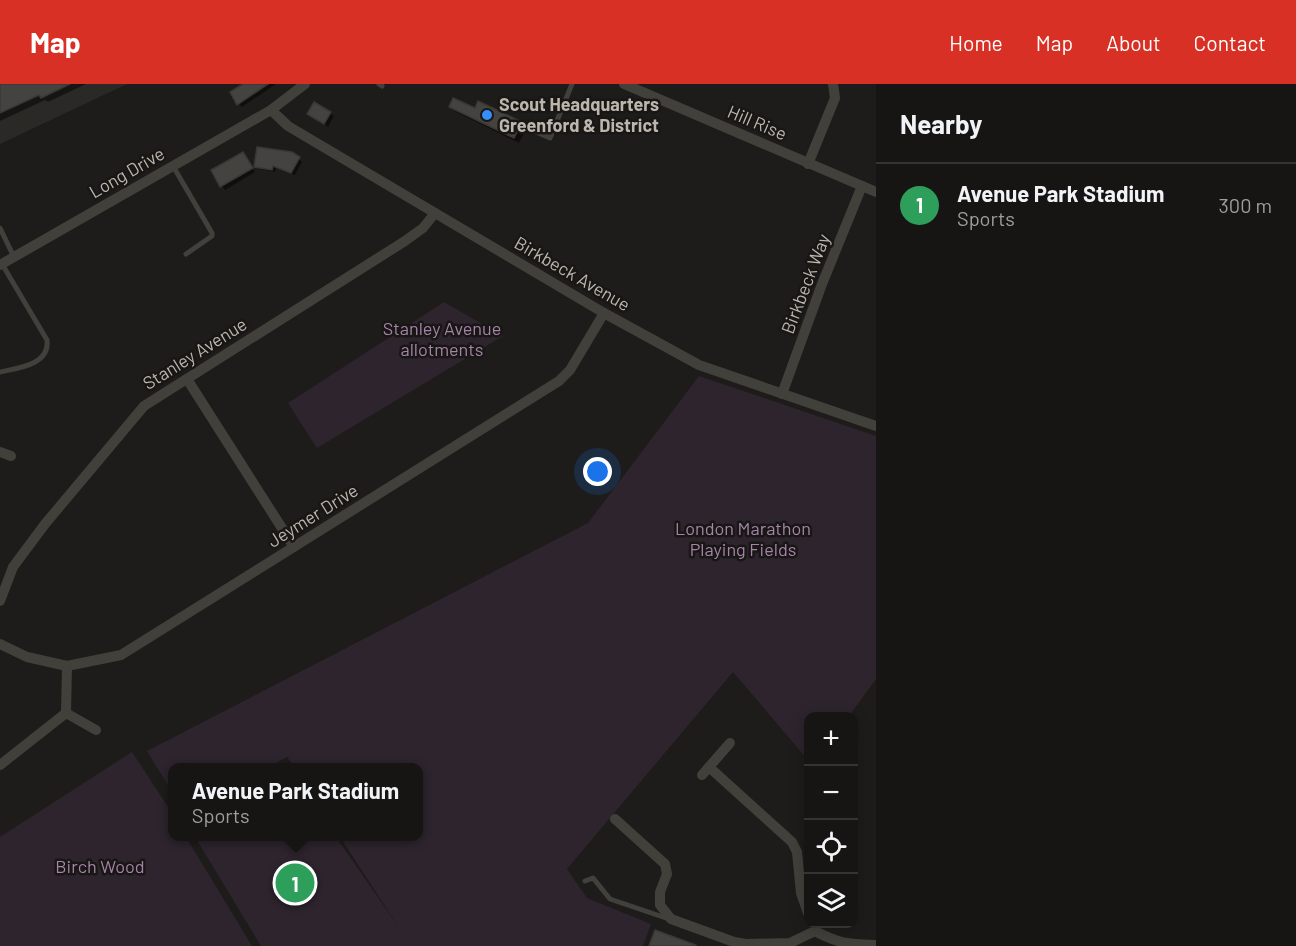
<!DOCTYPE html>
<html lang="en">
<head>
<meta charset="utf-8">
<style>
	body { margin:0; font-family:Barlow,sans-serif; background:#232222; color:#f1f3f6 }
	.controls { position:absolute; right:18px; bottom:18px; display:grid; overflow:hidden; border-radius:12px; box-shadow:0 3px 15px #0003 }
	.controls button { width:54px; height:54px; display:grid; place-items:center; padding:0; border:0; border-bottom:2px solid #353434; background:#161514; color:#f1f3f6; font:30px sans-serif }
	.you { position:absolute; left:598px; top:388px; width:21px; height:21px; margin:-15px; border:4px solid #fff; border-radius:50%; background:#1a73e8; box-shadow:0 0 0 9px #1a73e833 }
	.badge { display:grid; place-items:center; width:39px; height:39px; border-radius:50%; background:#d93025; color:#fff; font-size:20px; font-weight:700 }
	.pin { position:absolute; translate:-50% -50%; border:3px solid #fff; box-shadow:0 2px 6px #0006 }
	.popup { position:absolute; left:168px; top:679px; width:255px; height:78px; box-sizing:border-box; display:grid; place-content:center; border-radius:12px; background:#161514; filter:drop-shadow(0 2px 4px #0005); font-size:20px; white-space:nowrap; color:#9e9fa0 }
	.popup b { font-size:22px; color:#f1f3f6 }
	.popup::after { content:''; position:absolute; left:50%; top:100%; margin-left:-12px; border:12px solid transparent; border-top-color:#161514 }
	.list { margin:0; padding:0; list-style:none }
	h2 { display:flex; justify-content:space-between; align-items:center; height:78px; margin:0; padding:0 24px; font-size:26px }
	h2 small { font-size:20px; font-weight:400; color:#9e9fa0 }
	.list li { display:grid; grid-template-columns:39px 1fr auto; gap:18px; align-items:center; box-sizing:border-box; height:84px; padding:0 24px; border-top:2px solid #353434 }
	.list b { display:block; font-size:22px; white-space:nowrap }
	.list p { margin:0; font-size:20px; white-space:nowrap; color:#9e9fa0 }
	.list em { font-size:20px; font-style:normal; color:#9e9fa0 }
	.icon { flex:none; width:33px; height:33px; fill:none; stroke:currentColor; stroke-width:2; stroke-linecap:round; stroke-linejoin:round }
	.map { position:relative; flex:none; width:876px; height:862px; overflow:hidden }
	header { display:flex; align-items:center; gap:36px; box-sizing:border-box; height:84px; padding:0 30px; background:#d93025; color:#fff }
	header strong { font-size:28px }
	nav { display:flex; gap:33px; margin-inline-start:auto; font-size:21px }
	main { display:flex }
	aside { flex:1; background:#161514 }
	.map>svg:first-child { display:block }
	.built { fill:#2a2926 }
	.green { fill:#2d242d }
	.shadow { fill:#0007 }
	.building { fill:#44433f; stroke:#393834; stroke-width:1.5 }
	.lines { fill:none; stroke-linecap:round; stroke-linejoin:round }
	.service { stroke:#42403b; stroke-width:5 }
	.minor { stroke:#42403b; stroke-width:10 }
	.poi-dot { fill:#358efa; stroke:#181715; stroke-width:2 }
	.labels { text-anchor:middle; stroke-width:5; stroke-linejoin:round; paint-order:stroke }
	.poi-label { font-size:18px; font-weight:bold; fill:#bcb6ac; stroke:#181715; text-anchor:start }
	.street-label { font-size:18px; fill:#bcb6ac; stroke:#181715 }
	.park-label { font-size:18px; fill:#a683a8; stroke:#181715 }
</style>
</head>
<body>
<header>
<strong>Map</strong>
<nav><a>Home</a><a>Map</a><a>About</a><a>Contact</a></nav>
</header>
<main>
<div class="map">
<svg width="876" height="862" viewBox="0 0 876 862">
	<rect width="100%" height="100%" fill="#1d1c1a"/>
	<path class="built" d="M0 0H127L0 60Z"/>
	<g class="green">
		<path d="M444 218 503 252 317 364 288 319Z"/>
		<path d="M699 292 876 352V595L849 632H808V676L733 588 567 785 587 814 651 840 643 862H261L195 753H336L398 842 340 753 418 752V684L294 683 287 673 268 683 172 684V708L147 667 588 439Z"/>
		<path d="M132 668 172 729V752L186 753 252 862H0V753Z"/>
	</g>
	<g class="shadow">
		<path d="M0 0H86L48 18 45 16 0 37Z"/>
		<path d="M246 0H276L242 23 239 20Z"/>
		<path d="M315 20 334 32 328 43 309 30Z"/>
		<path d="M450 23 475 26 521 39 526 45 519 59 456 28Z"/>
		<path d="M243 70 255 88 225 106 213 87Z"/>
		<path d="M299 75 302 78 295 91 276 84 275 88 259 85 255 82Z"/>
	</g>
	<g class="building">
		<path d="M0 0H70L41 14 39 11 0 29Z"/>
		<path d="M243 0H268L237 21 230 8Z"/>
		<path d="M453 14 475 24 478 17 522 38 514 54 449 23Z"/>
		<path d="M314 18 331 28 324 40 307 30Z"/>
		<path d="M257 63 292 68 300 73 291 89 273 82 272 86 254 83Z"/>
		<path d="M243 68 253 84 220 103 211 86Z"/>
		<path d="M655 846 696 861 695 862H649Z"/>
	</g>
	<g class="lines">
		<g class="service">
			<path d="M379 0 382 2"/>
			<path d="M525 43 550 54 572 0"/>
			<path d="M173 82 212 149V152L186 170"/>
			<path d="M0 144 14 173"/>
			<path d="M0 288C18 284 50 281 47 256L2 180"/>
			<path d="M585 797 593 794 610 815 666 834"/>
		</g>
		<g class="minor">
			<path d="M624 0 876 108"/>
			<path d="M271 26 288 42 604 229 699 281 876 342"/>
			<path d="M808 80 835 14 833 0"/>
			<path d="M0 181 271 26 305 0"/>
			<path d="M187 295 294 463"/>
			<path d="M782 310 822 200 862 102"/>
			<path d="M0 368 11 372"/>
			<path d="M0 517 13 483 45 440 144 322 405 157 423 144 435 129"/>
			<path d="M0 560 27 573 67 582 121 571 559 297 570 286 604 229"/>
			<path d="M66 629 96 646"/>
			<path d="M0 681 66 629 67 582"/>
			<path d="M709 683 792 758 797 768 801 809 808 829"/>
			<path d="M702 691 730 659"/>
			<path d="M615 735 665 780 667 790 660 808V821L671 835 734 858 746 860 790 859 815 847C839 860 849 860 876 861"/>
		</g>
	</g>
	<circle class="poi-dot" cx="487" cy="31" r="6"/>
	<g class="labels">
		<g class="poi-label">
			<text x="499" y="27">Scout Headquarters<tspan x="499" dy="21">Greenford &amp; District</tspan></text>
		</g>
		<g class="street-label">
			<text transform="translate(757 39) rotate(23)" y="6">Hill Rise</text>
			<text transform="translate(127 89) rotate(-30)" y="6">Long Drive</text>
			<text transform="translate(572 190) rotate(30)" y="6">Birkbeck Avenue</text>
			<text transform="translate(806 200) rotate(-69)" y="6">Birkbeck Way</text>
			<text transform="translate(195 270) rotate(-32)" y="6">Stanley Avenue</text>
			<text transform="translate(313 432) rotate(-32)" y="6">Jeymer Drive</text>
		</g>
		<g class="park-label">
			<text x="442" y="251">Stanley Avenue<tspan x="442" dy="21">allotments</tspan></text>
			<text x="743" y="451">London Marathon<tspan x="743" dy="21">Playing Fields</tspan></text>
			<text x="100" y="789">Birch Wood</text>
		</g>
	</g>
</svg>
<div class="controls">
<button>+</button>
<button>−</button>
<button><svg class="icon" aria-label="locate" viewBox="0 0 24 24"><circle cx="12" cy="12" r="6"/><path d="M12 2v4M12 18v4M2 12h4M18 12h4"/></svg></button>
<button><svg class="icon" aria-label="layers" viewBox="0 0 24 24"><path d="M12 4l9 5-9 5-9-5zM3 14l9 5 9-5"/></svg></button>
</div>
<div class="you"></div>
<div class="pin badge" style="left:295px;top:799px;background:#2e9e5b">1</div>
<div class="popup"><b>Avenue Park Stadium</b>Sports</div>
</div>
<aside>
<h2>Nearby<small></small></h2>
<ul class="list">
<li><span class="badge" style="background:#2e9e5b">1</span><div><b>Avenue Park Stadium</b><p>Sports</p></div><em>300 m</em></li>
</ul>
</aside>
</main>
</body>
</html>
